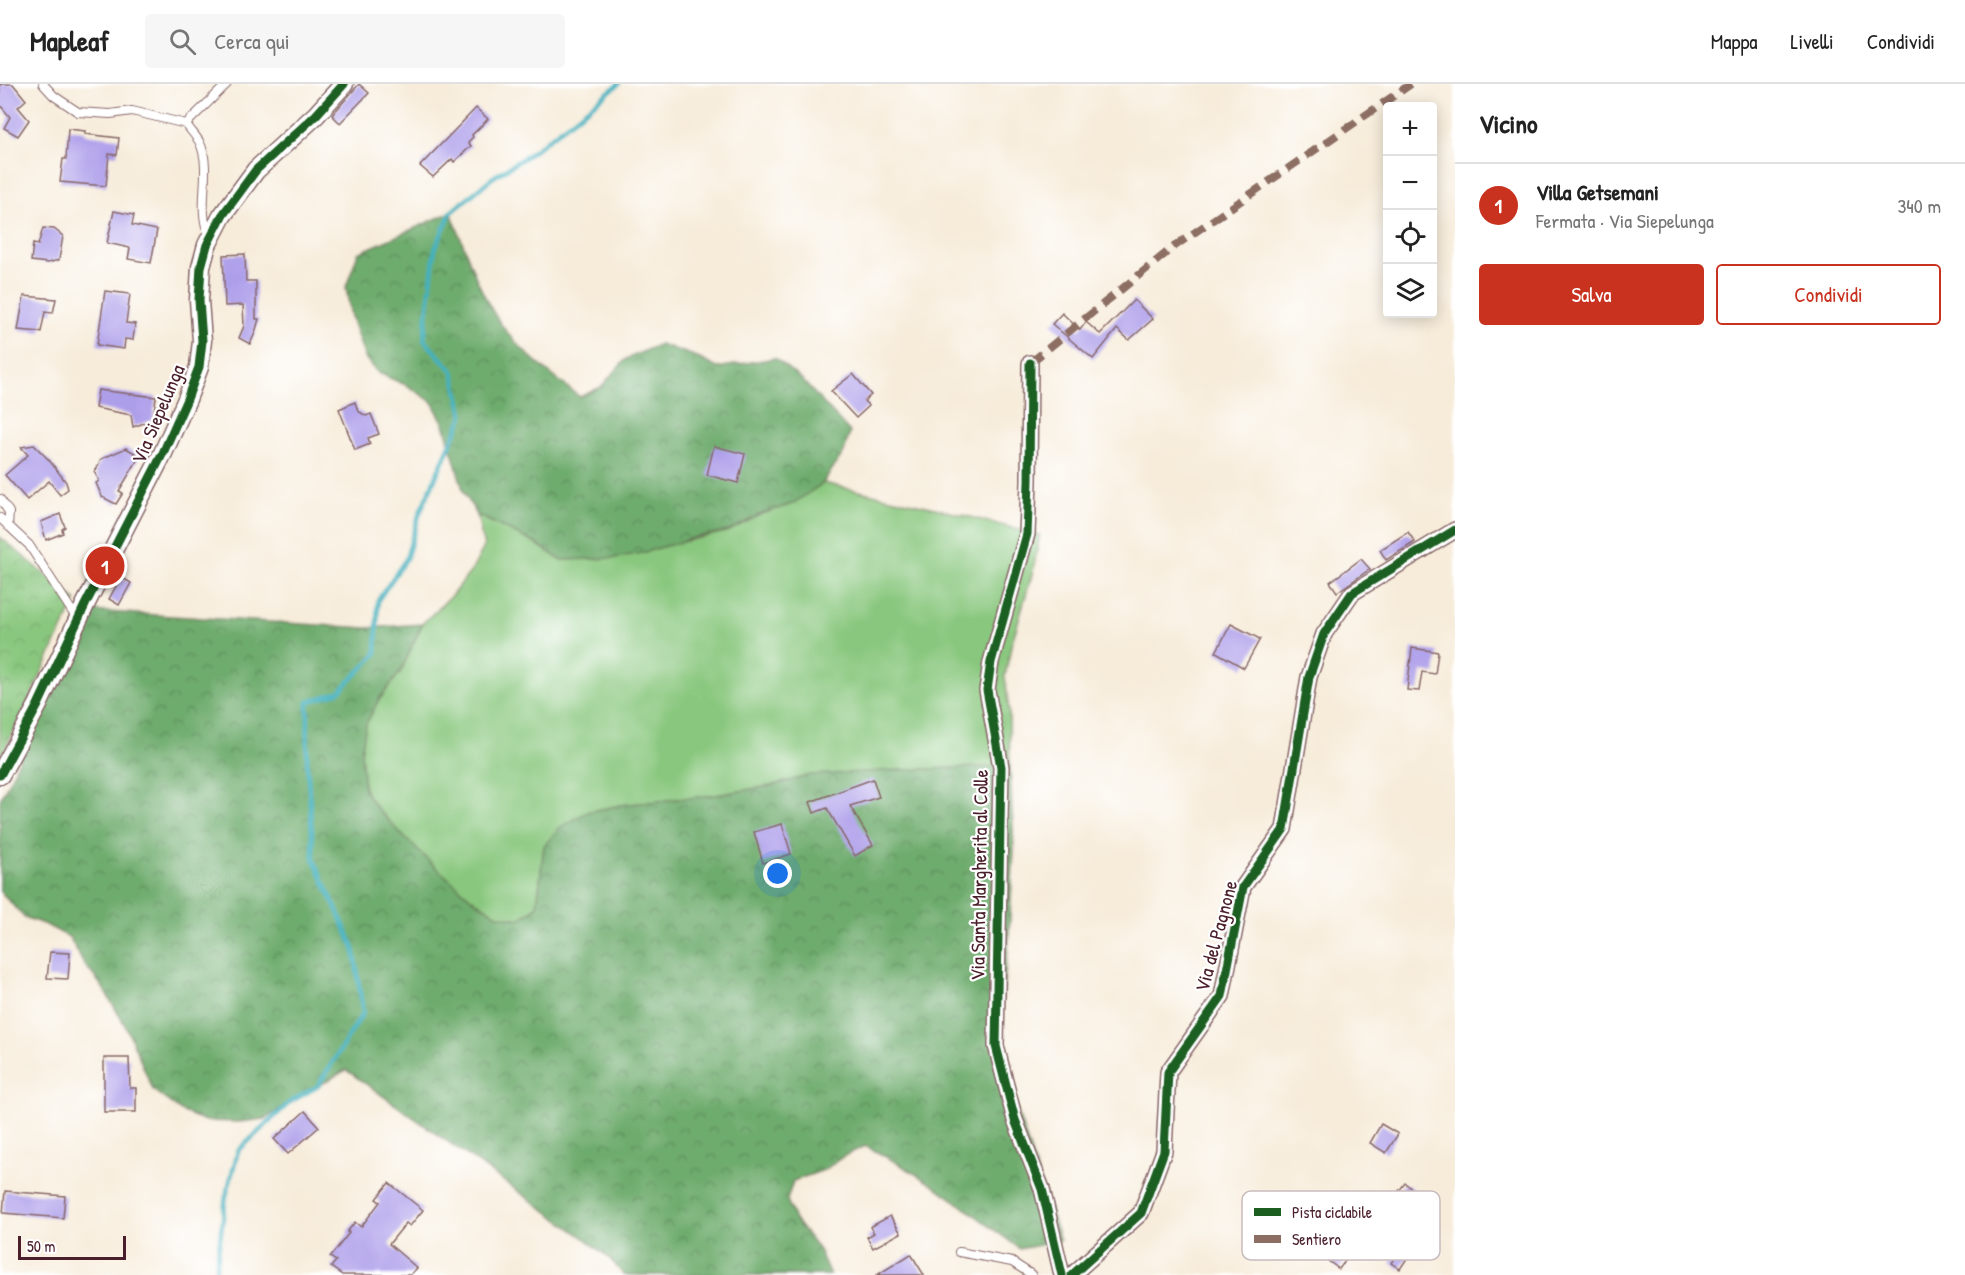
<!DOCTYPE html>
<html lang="it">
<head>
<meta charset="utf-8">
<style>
	body { margin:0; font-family:"Patrick Hand",sans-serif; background:#f6f6f6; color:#222 }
	.controls { position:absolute; right:18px; top:18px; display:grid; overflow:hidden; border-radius:6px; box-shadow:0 3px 15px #0003 }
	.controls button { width:54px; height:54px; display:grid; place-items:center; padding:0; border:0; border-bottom:2px solid #e0e0e0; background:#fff; color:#222; font:30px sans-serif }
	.scale { position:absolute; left:18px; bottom:15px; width:108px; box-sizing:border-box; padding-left:6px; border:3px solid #4a1f2b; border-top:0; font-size:16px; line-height:21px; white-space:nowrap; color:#4a1f2b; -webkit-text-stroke:4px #fff; paint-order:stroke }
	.you { position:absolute; left:778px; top:790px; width:21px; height:21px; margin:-15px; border:4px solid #fff; border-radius:50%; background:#1a73e8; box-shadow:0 0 0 9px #1a73e833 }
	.badge { display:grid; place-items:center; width:39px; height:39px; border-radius:50%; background:#c8321e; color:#fff; font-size:20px; font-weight:700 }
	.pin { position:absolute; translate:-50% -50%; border:3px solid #fff; box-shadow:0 2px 6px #0006 }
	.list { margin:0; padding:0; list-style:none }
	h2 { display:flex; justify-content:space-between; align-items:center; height:78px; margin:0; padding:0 24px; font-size:26px }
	h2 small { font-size:20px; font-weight:400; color:#767676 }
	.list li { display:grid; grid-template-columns:39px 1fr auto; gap:18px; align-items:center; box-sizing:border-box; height:84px; padding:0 24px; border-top:2px solid #e0e0e0 }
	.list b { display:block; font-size:22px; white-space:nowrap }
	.list p { margin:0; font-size:20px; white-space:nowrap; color:#767676 }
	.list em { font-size:20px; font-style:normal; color:#767676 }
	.actions { display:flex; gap:12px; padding:18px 24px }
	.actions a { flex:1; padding:14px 0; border:2px solid #c8321e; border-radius:6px; text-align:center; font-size:21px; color:#c8321e }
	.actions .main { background:#c8321e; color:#fff }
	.icon { flex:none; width:33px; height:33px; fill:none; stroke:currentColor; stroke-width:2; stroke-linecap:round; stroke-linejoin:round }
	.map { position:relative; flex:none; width:1455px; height:1191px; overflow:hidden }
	header { display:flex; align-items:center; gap:36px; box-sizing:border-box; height:84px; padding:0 30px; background:#fff; border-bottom:2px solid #e0e0e0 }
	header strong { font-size:28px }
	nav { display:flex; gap:33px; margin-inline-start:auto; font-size:21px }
	.search { width:420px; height:54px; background:#f6f6f6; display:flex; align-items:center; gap:15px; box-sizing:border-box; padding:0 21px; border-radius:6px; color:#767676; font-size:22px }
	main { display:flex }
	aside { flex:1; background:#fff }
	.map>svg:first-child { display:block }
	.grass { fill:#89c77e; stroke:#6a7354; stroke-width:1.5 }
	.forest { fill:url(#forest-crowns); stroke:#5c664c; stroke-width:1.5 }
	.park { fill:url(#park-crowns); stroke:#6a7354; stroke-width:1.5 }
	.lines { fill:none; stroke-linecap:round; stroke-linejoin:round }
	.stream { stroke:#43b1bf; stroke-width:4.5 }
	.building { fill:#ad9eea }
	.service-casing { stroke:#876768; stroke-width:10 }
	.minor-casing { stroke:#876768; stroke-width:18 }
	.tertiary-casing { stroke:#876768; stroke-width:21 }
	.service { stroke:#fff; stroke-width:8 }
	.minor { stroke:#fff; stroke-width:15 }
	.tertiary { stroke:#fff; stroke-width:18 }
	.quiet { stroke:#8d6e63; stroke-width:8; stroke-dasharray:15 8; stroke-linecap:butt }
	.cycleway-casing { stroke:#fff; stroke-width:13 }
	.cycleway { stroke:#1b5e20; stroke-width:9 }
	.labels { text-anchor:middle; stroke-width:4.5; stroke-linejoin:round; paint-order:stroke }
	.street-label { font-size:20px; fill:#4a1f2b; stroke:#fff }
	.key { fill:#fff; stroke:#c9bcbf; stroke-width:1.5 }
	.key-label { font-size:16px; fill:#4a1f2b }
</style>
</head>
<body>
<header>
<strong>Mapleaf</strong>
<div class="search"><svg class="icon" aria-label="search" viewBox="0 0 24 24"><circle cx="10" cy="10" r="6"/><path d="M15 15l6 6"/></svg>Cerca qui</div>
<nav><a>Mappa</a><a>Livelli</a><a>Condividi</a></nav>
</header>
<main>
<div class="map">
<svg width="1455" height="1191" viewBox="0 0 1455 1191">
	<defs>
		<pattern id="forest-crowns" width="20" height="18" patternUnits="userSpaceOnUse" patternTransform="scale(1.5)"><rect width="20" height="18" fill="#6eac6d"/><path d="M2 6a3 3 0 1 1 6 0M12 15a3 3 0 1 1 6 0" fill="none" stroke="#5c8b5a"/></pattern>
		<pattern id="park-crowns" width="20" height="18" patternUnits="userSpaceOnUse" patternTransform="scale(1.5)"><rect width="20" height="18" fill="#89c77e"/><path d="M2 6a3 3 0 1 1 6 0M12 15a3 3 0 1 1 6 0" fill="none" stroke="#78aa6d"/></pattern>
	</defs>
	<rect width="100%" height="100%" fill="#fff"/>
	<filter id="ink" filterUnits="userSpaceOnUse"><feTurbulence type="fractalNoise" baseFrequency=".0167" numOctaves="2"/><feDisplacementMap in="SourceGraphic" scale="12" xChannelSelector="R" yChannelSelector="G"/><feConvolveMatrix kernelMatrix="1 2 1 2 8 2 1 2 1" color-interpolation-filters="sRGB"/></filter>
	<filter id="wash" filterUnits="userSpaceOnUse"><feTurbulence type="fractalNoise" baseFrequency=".008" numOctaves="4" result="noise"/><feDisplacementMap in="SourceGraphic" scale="24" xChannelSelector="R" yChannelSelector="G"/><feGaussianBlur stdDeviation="1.35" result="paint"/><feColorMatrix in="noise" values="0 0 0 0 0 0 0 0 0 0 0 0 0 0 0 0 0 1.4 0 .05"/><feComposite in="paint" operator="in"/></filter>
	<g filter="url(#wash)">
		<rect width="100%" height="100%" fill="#f7ecda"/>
		<path class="grass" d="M823 399 931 423 1040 451 1033 487 1011 562 1005 592 1009 627 1010 682 901 686 811 692 770 702 716 711 622 721 587 728 544 762 537 823 519 835 497 831 471 814 434 782 400 749 374 721 364 705 361 668 366 640 378 617 401 587 422 540 452 511 472 486 484 463 477 431 535 459 561 476 614 474 729 447 761 430 792 420Z"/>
		<g class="forest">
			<path d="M451 128C464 161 474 195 492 226 511 261 549 289 580 313L601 303 626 275 660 260 694 272 717 284 775 274 802 296 850 348 844 368 823 399 792 420 761 430 729 447 697 453 642 469 614 474 561 476 535 459 477 431 464 409 444 340 432 318 408 302 378 289 365 274 351 233 346 203 358 169Z"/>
			<path d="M91 527 367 544 422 540 401 587 378 617 366 640 361 668 364 705 374 721 400 749 434 782 471 814 497 831 519 835 537 823 544 762 559 744 587 728 622 721 716 711 770 702 811 691 901 686 1010 682 1014 765 1008 867 996 963 1060 1157 1020 1165C970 1128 922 1089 865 1062L844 1072 824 1086 793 1097 787 1116 795 1136 819 1166 830 1191H624L610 1175 583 1153 346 986 290 1018 265 1035 239 1038 205 1037 181 1027 153 1006 126 943 102 902 85 881 69 853 46 841 24 833 0 807V716Z"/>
		</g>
		<path class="park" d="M0 453 76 516 20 635 0 674Z"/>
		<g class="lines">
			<path class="stream" d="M215 1191 226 1112 238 1067 290 1018 318 1002 363 929 354 864 314 776 307 680 308 618 339 608 376 570 378 516 406 475 420 428 463 332 453 287 424 256 435 165 451 128 492 94 528 71 619 0"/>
		</g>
		<g id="blocks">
			<g class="building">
				<path d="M0 0H13L26 16 18 23 29 36 18 52 4 44 10 33 0 21Z"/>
				<path d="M359 0 369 9 340 39 332 31Z"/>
				<path d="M476 24 488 35 472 51 473 53 468 58 471 62 454 78 452 75 433 93 420 82Z"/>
				<path d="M68 45 85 47V50L119 54 117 71 109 70 106 102 60 98 63 75H66Z"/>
				<path d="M114 127 134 131 132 141 157 146 151 179 128 175 130 164 107 159Z"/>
				<path d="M43 144 54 145 63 152 59 176 48 179 31 177 33 160 38 161Z"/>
				<path d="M245 170 246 197H256V235H259L255 249 250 260 239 254 244 242 243 221 225 222 223 171Z"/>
				<path d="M105 207 130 210 126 239 135 240 133 256 125 255 124 265 97 261Z"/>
				<path d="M24 212 56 215 53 229 45 228 41 248 18 246Z"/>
				<path d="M1134 216 1153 235 1129 256 1117 245 1093 275 1052 240 1062 229 1080 246 1086 238 1100 250Z"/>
				<path d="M853 290 871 311 864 317 869 322 856 334 831 307Z"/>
				<path d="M98 306 156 313 153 336 133 343 131 331 95 324Z"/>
				<path d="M355 318 358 327 366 332 371 330 379 350 368 354 370 360 355 366 339 325Z"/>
				<path d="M34 361 49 376 66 398 68 405 60 411 49 397 27 416 5 391 28 371 21 363Z"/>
				<path d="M714 362 745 370 738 399 707 391Z"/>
				<path d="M126 364 140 372 119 407 123 409 116 420 102 413 96 399 99 397 95 388 101 375Z"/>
				<path d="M60 430 65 443 62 445 63 449 46 456 41 438Z"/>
				<path d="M1408 448 1415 458 1386 476 1380 466Z"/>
				<path d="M1361 475 1370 485 1337 508 1330 498Z"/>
				<path d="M121 493 131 499 119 521 109 515Z"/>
				<path d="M1231 540 1260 555 1244 584 1216 568Z"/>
				<path d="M1412 564 1438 568 1435 590 1422 588 1419 607 1407 606Z"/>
				<path d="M873 695 879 713 850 722 873 761 855 772 827 724 814 729 810 718Z"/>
				<path d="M782 740 791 770 763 779 754 748Z"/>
				<path d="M50 868 70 869 68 895 47 894Z"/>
				<path d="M104 974H129L130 1004H136V1028H104Z"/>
				<path d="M305 1027 319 1043 288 1070 274 1055Z"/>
				<path d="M1381 1040 1398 1050 1386 1069 1370 1059Z"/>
				<path d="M389 1099 423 1126 410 1142 406 1139 389 1160 417 1184 410 1191H342L331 1183 336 1177 330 1173 349 1149 347 1148 355 1138 361 1143 380 1118 376 1115Z"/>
				<path d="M1405 1099 1426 1116 1419 1125 1421 1127 1402 1152 1378 1134Z"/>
				<path d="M5 1107 65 1112 63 1134 3 1129Z"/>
				<path d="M1310 1129 1355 1164 1339 1185 1294 1151Z"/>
				<path d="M890 1132 901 1149 873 1164 867 1153 874 1149 870 1143Z"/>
				<path d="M1401 1163 1410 1170 1400 1185 1391 1179Z"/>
				<path d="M911 1170 924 1191H877Z"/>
			</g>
		</g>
	</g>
	<g filter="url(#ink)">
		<use href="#blocks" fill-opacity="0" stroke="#876768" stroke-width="1.5"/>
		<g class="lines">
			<g class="service-casing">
				<g id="service">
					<path d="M43 0 54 12 78 28 110 30 132 27 186 40C190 46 197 53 200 59 213 88 195 124 210 153"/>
					<path d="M186 40 227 0"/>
					<path d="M0 415 9 428 8 442"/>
					<path d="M0 434 29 461 77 535"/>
					<path d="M959 1168 1012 1178 1032 1191"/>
				</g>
			</g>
			<g class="minor-casing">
				<g id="minor">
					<path d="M1030 279 1029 398 1027 450 991 578 987 606 1001 683 996 962 1015 1036 1042 1105 1062 1191"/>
					<path d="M1072 1191 1141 1129 1164 1067 1168 988 1222 912 1243 803 1284 745 1309 593 1324 550 1352 509 1455 446"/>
				</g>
			</g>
			<g class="tertiary-casing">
				<path id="tertiary" d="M0 691 38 621 85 521 163 369 187 315 199 283 202 257 199 216 201 183 207 161 222 132 256 86 316 31 344 0"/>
			</g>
			<use href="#service" class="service"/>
			<use href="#minor" class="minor"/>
			<use href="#tertiary" class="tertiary"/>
			<path class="quiet" d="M1030 279 1175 162 1411 0"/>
			<g class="cycleway-casing">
				<g id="cycleway">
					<path d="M1030 279 1029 398 1027 450 991 578 987 606 1001 683 996 962 1015 1036 1042 1105 1062 1191"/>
					<path d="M0 691 38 621 85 521 163 369 187 315 199 283 202 257 199 216 201 183 207 161 222 132 256 86 316 31 344 0"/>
					<path d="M1072 1191 1141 1129 1164 1067 1168 988 1222 912 1243 803 1284 745 1309 593 1324 550 1352 509 1455 446"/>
				</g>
			</g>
			<use href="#cycleway" class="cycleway"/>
		</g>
	</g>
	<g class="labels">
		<g class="street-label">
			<text transform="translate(158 330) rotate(-67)" y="7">Via Siepelunga</text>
			<text transform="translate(979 791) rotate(-89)" y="7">Via Santa Margherita al Colle</text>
			<text transform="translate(1216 852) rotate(-75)" y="7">Via del Pagnone</text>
		</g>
	</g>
	<rect x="1242" y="1107" width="198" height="69" rx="9" class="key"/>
	<rect x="1254" y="1124" width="27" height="8" fill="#1b5e20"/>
	<rect x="1254" y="1151" width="27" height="8" fill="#8d6e63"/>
	<g class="key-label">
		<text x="1292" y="1134">Pista ciclabile</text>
		<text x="1292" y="1161">Sentiero</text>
	</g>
</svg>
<div class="controls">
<button>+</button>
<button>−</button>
<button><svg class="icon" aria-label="locate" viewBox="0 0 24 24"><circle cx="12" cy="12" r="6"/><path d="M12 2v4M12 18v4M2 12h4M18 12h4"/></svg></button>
<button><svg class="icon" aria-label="layers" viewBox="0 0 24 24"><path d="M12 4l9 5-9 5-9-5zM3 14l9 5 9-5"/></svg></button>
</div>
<div class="scale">50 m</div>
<div class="you"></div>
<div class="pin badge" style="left:105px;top:482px">1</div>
</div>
<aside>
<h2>Vicino<small></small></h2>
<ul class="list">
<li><span class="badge">1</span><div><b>Villa Getsemani</b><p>Fermata · Via Siepelunga</p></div><em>340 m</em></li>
</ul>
<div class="actions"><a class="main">Salva</a><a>Condividi</a></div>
</aside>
</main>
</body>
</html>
